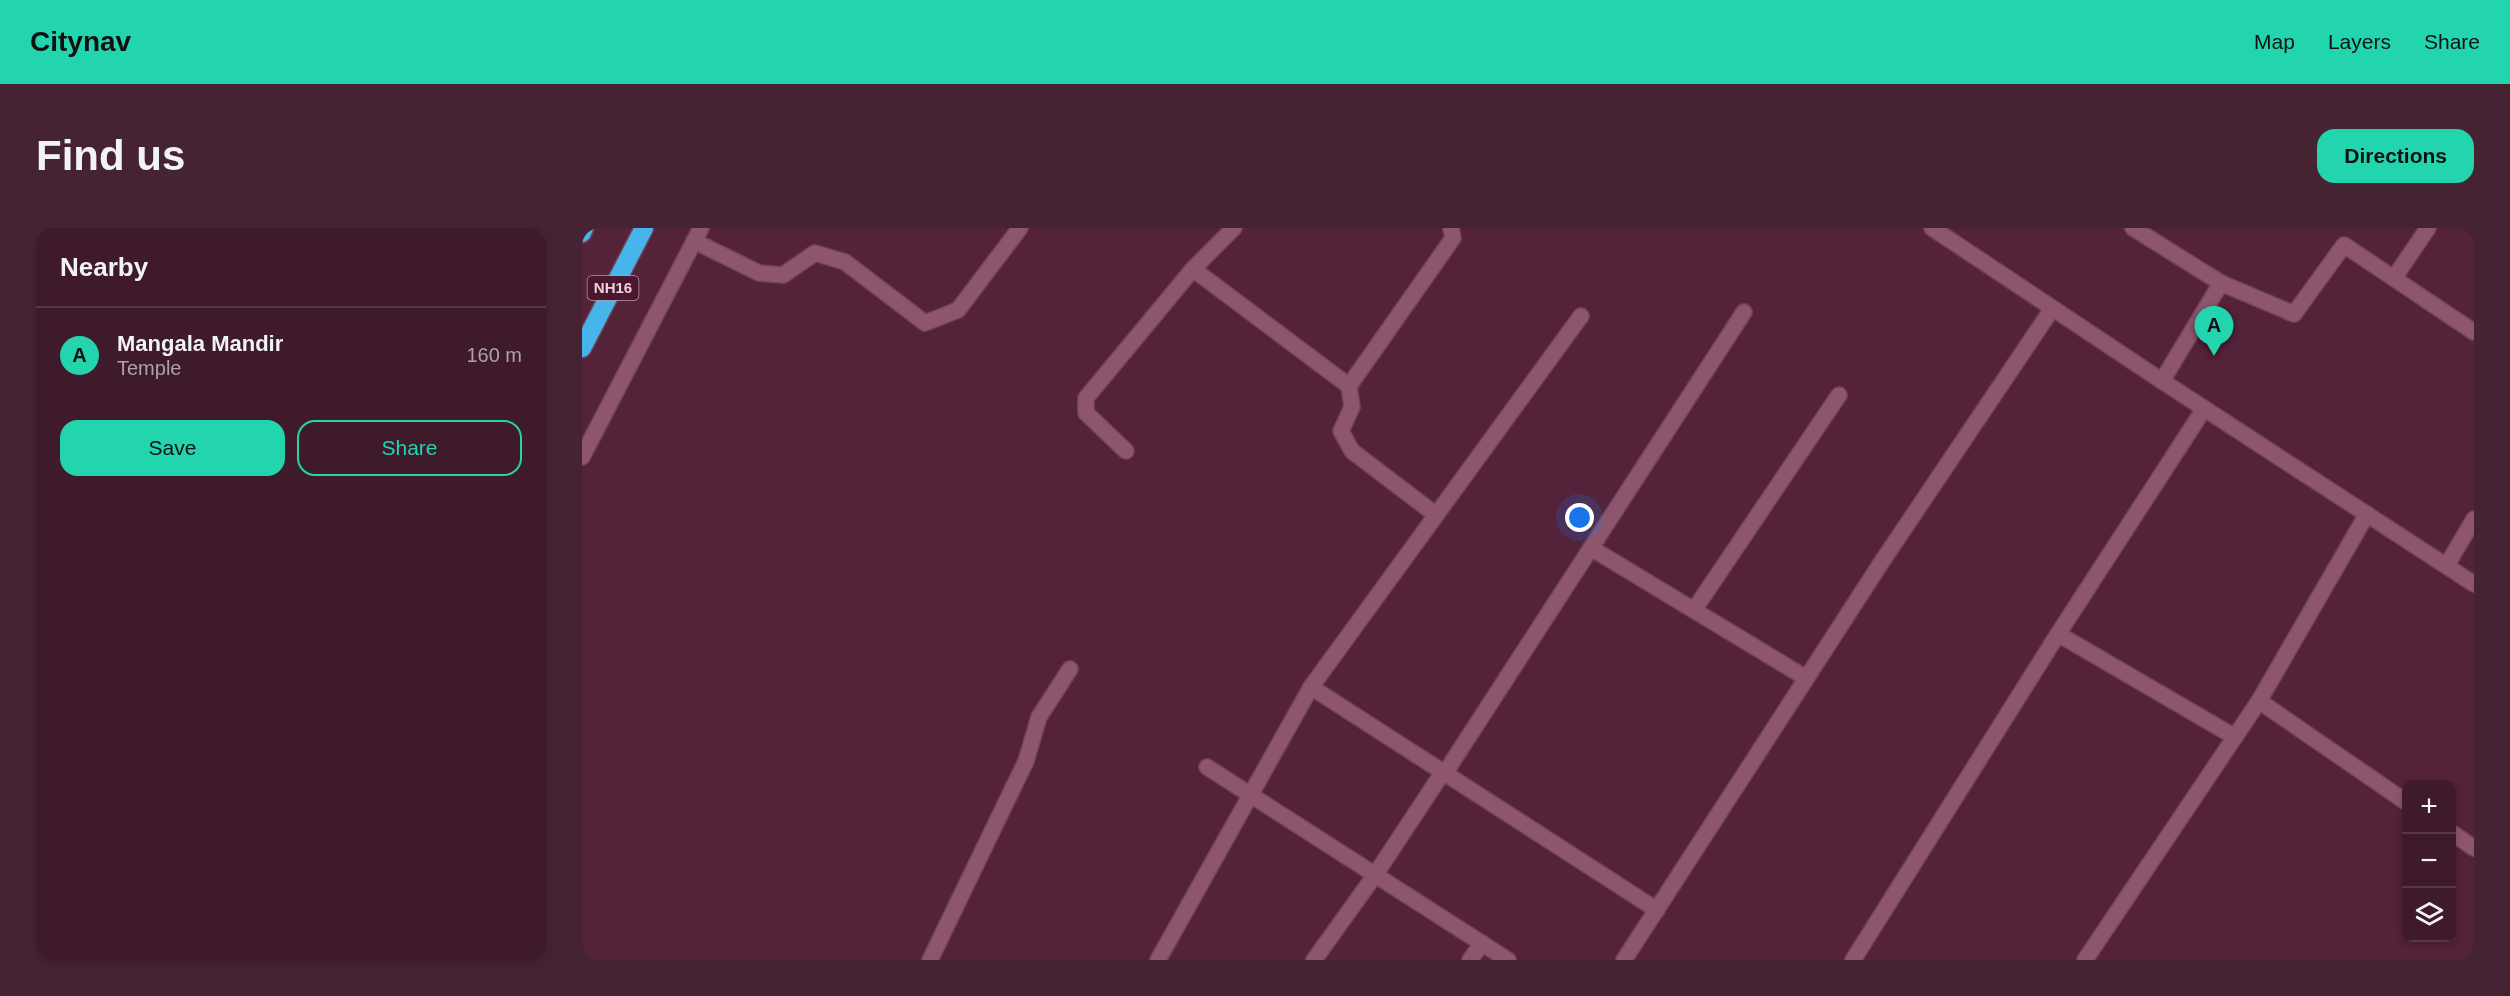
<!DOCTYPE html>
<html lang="en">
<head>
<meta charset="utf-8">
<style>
	body { margin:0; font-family:Helvetica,sans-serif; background:#462333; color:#f1f3f6 }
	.controls { position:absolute; right:18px; bottom:18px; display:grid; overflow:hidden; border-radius:12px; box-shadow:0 3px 9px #0003 }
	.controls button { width:54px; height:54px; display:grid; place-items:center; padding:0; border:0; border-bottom:2px solid #583847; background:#3f1a2b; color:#f1f3f6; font:30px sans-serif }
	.you { position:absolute; left:998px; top:290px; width:21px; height:21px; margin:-15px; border:4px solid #fff; border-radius:50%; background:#1a73e8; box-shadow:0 0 0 9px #1a73e833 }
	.badge { display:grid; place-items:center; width:39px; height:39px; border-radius:50%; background:#22d5af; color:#111; font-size:20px; font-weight:700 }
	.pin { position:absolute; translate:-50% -50px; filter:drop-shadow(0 2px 3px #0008) }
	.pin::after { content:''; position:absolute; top:32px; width:21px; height:18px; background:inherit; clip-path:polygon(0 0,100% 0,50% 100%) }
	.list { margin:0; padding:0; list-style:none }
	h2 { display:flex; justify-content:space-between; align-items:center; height:78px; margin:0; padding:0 24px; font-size:26px }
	h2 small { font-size:20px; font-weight:400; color:#ada1a9 }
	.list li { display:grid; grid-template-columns:39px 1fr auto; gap:18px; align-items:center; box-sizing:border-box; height:96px; padding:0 24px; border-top:2px solid #583847 }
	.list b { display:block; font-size:22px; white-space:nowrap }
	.list p { margin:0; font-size:20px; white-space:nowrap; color:#ada1a9 }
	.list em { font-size:20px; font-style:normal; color:#ada1a9 }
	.actions { display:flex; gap:12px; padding:18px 24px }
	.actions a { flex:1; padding:14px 0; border:2px solid #22d5af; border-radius:18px; text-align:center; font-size:21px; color:#22d5af }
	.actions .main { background:#22d5af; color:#111 }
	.icon { flex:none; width:33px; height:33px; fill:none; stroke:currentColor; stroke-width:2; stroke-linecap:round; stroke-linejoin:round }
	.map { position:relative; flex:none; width:1892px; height:732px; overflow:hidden; border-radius:18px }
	header { display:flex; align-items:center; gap:36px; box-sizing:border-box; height:84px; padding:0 30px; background:#22d5af; color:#111 }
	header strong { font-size:28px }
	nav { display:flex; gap:33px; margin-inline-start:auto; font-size:21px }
	.intro { display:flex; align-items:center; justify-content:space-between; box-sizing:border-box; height:144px; padding:0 36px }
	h1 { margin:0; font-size:42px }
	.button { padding:15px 27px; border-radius:18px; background:#22d5af; color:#111; font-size:21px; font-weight:700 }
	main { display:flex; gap:36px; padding:0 36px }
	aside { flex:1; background:#3f1a2b; border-radius:18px; box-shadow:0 3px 9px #0003 }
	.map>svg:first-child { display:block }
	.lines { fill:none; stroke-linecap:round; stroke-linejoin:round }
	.minor-casing { stroke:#704358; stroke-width:18 }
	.highway-casing { stroke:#704358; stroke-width:21 }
	.minor { stroke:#8e566e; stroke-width:15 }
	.highway { stroke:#45b5ea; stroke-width:18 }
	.labels { text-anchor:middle; stroke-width:4.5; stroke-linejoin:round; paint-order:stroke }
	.shield { fill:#49172f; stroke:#bf98a8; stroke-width:1.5 }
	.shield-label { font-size:15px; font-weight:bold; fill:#f1d0dc }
</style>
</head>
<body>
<header>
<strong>Citynav</strong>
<nav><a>Map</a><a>Layers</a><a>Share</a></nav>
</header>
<div class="intro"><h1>Find us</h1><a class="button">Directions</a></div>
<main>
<aside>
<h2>Nearby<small></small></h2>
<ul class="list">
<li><span class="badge">A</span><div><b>Mangala Mandir</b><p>Temple</p></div><em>160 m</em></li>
</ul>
<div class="actions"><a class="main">Save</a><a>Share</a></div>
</aside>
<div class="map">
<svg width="1892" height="732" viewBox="0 0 1892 732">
	<rect width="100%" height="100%" fill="#542239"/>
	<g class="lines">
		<g class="minor-casing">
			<g id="minor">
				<path d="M652 0 611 41 767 158 770 179 759 203 770 223 854 287"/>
				<path d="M1350 0 1580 153 1892 356"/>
				<path d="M1551 0 1639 55"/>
				<path d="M112 13 177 45 201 47 233 25 263 34 343 95 376 82 438 0"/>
				<path d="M1812 50 1846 0"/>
				<path d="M1580 153 1639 55 1712 86 1762 17 1892 104"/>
				<path d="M767 158 871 10 869 0"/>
				<path d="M544 223 504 185V170L611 41"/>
				<path d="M0 229 119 0"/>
				<path d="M1009 320 1224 450"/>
				<path d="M1865 337 1892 291"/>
				<path d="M1112 382 1257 167"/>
				<path d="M1476 406 1653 509"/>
				<path d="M729 459 1075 682"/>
				<path d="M1677 473 1824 574"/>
				<path d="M625 539 926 732"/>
				<path d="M1870 605 1892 620"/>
				<path d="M348 732 444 533 457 489 488 441"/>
				<path d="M576 732 729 459 999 88"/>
				<path d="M732 732 793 647 861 544 863 545 1162 84"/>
				<path d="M888 732 900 715"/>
				<path d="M1042 732 1301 332 1470 81"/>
				<path d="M1271 732 1476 406 1622 181"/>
				<path d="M1503 732 1677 473 1785 286"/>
			</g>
		</g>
		<g class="highway-casing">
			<g id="highway">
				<path d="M0 5 2 0"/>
				<path d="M0 120 62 0"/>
			</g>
		</g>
		<use href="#minor" class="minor"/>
		<use href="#highway" class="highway"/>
	</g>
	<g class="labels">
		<rect class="shield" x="5.5" y="48" width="51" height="24" rx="4.5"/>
		<g class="shield-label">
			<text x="31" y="65">NH16</text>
		</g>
	</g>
</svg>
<div class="controls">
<button>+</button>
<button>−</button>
<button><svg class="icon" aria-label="layers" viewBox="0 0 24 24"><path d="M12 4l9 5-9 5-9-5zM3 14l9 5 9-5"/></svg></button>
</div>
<div class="you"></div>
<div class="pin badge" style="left:1632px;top:128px">A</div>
</div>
</main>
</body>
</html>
